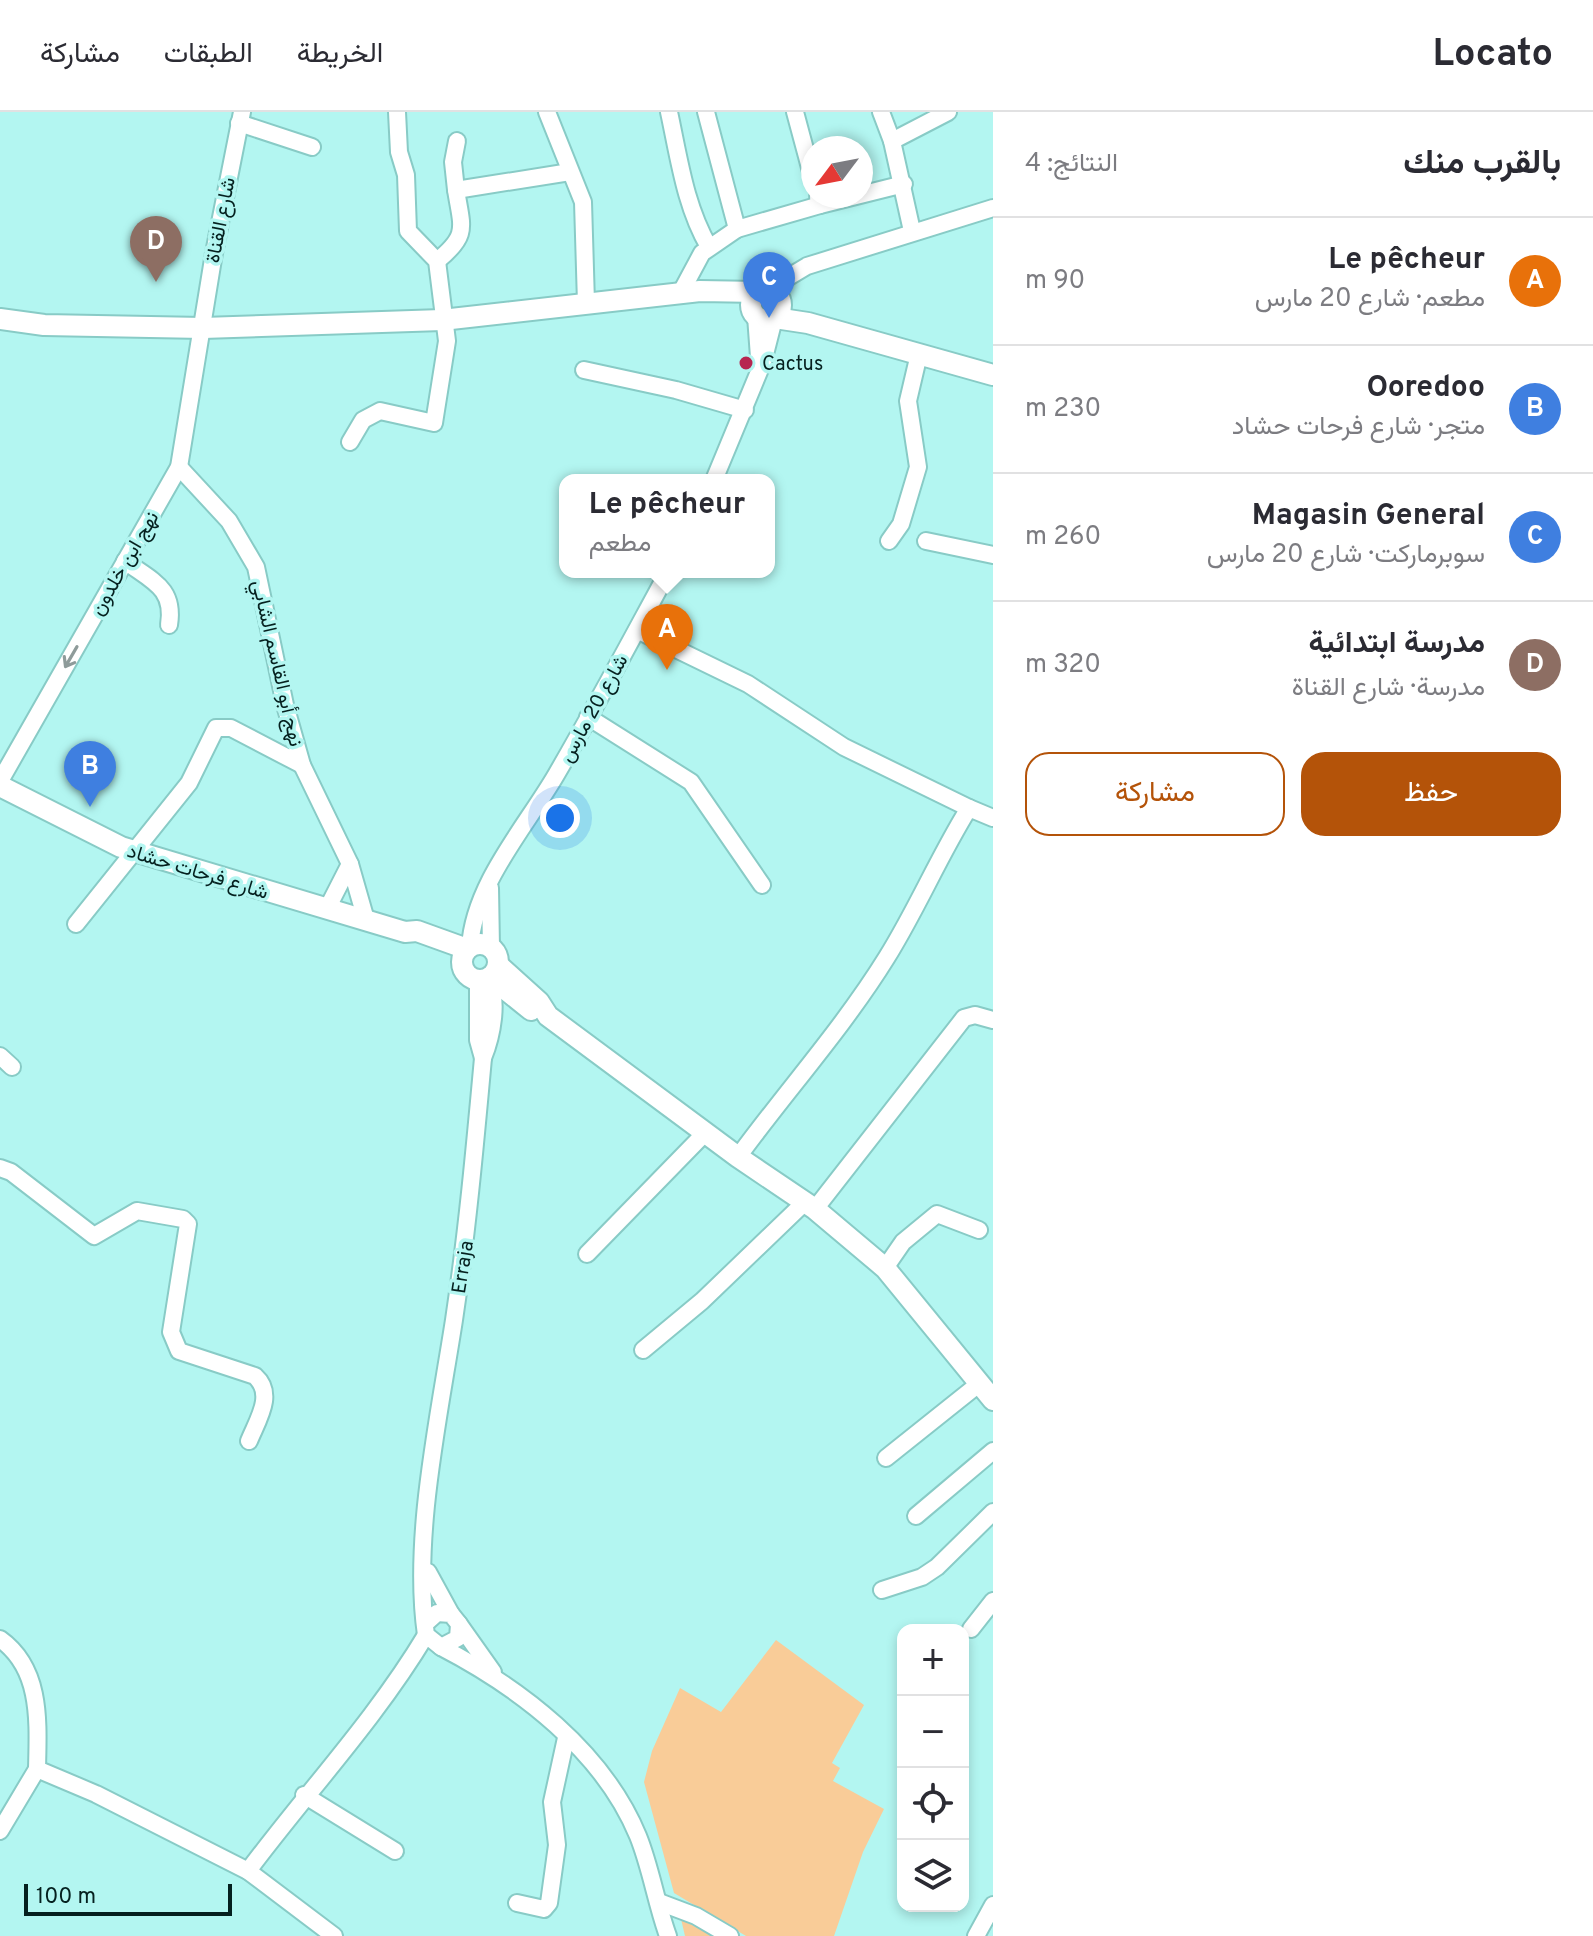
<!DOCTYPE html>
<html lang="ar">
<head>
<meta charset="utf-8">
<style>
	body { margin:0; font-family:Overpass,Vazirmatn,sans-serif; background:#f7f7f7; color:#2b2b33; direction:rtl }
	.controls { position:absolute; right:24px; bottom:24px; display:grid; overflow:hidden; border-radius:16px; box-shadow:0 4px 12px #0003 }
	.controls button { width:72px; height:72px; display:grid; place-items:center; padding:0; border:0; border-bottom:2px solid #e1e1e2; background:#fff; color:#2b2b33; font:40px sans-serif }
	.compass { position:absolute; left:801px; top:24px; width:72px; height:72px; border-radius:50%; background:#fff; box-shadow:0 4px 12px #0003; rotate:238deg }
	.scale { position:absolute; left:24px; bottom:20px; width:208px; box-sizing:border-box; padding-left:8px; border:4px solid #05201f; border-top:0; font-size:22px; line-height:28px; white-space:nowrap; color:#05201f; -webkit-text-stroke:6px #b3f6f1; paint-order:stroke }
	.you { position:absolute; left:560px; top:706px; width:28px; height:28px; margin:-20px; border:6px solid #fff; border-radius:50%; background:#1a73e8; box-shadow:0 0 0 12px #1a73e833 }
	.badge { display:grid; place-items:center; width:52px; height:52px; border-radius:50%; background:#b45309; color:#fff; font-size:26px; font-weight:700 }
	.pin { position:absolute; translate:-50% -66px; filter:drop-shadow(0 2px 4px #0008) }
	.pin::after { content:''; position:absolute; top:42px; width:28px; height:24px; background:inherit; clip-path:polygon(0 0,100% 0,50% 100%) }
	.popup { position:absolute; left:559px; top:362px; width:216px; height:104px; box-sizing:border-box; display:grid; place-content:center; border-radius:16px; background:#fff; filter:drop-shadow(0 2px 6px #0005); font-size:26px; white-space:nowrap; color:#7c7c81 }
	.popup b { font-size:30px; color:#2b2b33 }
	.popup::after { content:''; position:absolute; left:50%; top:100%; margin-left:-16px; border:16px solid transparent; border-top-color:#fff }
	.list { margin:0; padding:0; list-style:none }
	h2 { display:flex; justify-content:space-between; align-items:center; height:104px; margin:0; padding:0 32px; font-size:34px }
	h2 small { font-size:26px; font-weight:400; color:#7c7c81 }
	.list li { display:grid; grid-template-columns:52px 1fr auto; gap:24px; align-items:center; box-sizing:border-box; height:128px; padding:0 32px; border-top:2px solid #e1e1e2 }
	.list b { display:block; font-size:30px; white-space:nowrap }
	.list p { margin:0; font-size:26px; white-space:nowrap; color:#7c7c81 }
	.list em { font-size:26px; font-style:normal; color:#7c7c81 }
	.actions { display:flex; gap:16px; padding:24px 32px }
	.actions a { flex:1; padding:18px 0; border:2px solid #b45309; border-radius:24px; text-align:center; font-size:28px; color:#b45309 }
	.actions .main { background:#b45309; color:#fff }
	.icon { flex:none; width:44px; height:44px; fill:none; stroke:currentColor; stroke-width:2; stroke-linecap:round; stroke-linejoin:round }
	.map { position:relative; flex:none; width:993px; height:1824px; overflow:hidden; direction:ltr }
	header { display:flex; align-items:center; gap:48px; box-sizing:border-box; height:112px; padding:0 40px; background:#fff; border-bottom:2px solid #e1e1e2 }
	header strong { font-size:38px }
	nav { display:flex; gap:44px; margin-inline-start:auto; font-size:28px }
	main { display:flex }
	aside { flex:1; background:#fff }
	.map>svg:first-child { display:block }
	.green { fill:#f9cc98 }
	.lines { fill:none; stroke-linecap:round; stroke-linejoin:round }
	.minor-casing { stroke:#88cbc6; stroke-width:20 }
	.major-casing { stroke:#88cbc6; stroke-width:24 }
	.minor { stroke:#fff; stroke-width:16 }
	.major { stroke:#fff; stroke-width:20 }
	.oneway { stroke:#8e9b9a }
	.poi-dot { fill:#b72650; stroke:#b3f6f1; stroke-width:3 }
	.labels { text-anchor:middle; stroke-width:7; stroke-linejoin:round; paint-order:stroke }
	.street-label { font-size:20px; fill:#05201f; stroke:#b3f6f1 }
	.poi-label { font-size:20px; fill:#05201f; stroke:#b3f6f1; text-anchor:start }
</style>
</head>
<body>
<header>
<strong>Locato</strong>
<nav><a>الخريطة</a><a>الطبقات</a><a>مشاركة</a></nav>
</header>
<main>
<aside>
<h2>بالقرب منك<small>النتائج: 4</small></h2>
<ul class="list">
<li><span class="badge" style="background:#e8710a">A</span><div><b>Le pêcheur</b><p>مطعم · شارع 20 مارس</p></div><em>90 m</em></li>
<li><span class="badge" style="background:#3f7fe0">B</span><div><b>Ooredoo</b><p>متجر · شارع فرحات حشاد</p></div><em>230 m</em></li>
<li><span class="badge" style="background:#3f7fe0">C</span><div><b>Magasin General</b><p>سوبرماركت · شارع 20 مارس</p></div><em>260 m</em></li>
<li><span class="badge" style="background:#8d6e63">D</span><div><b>مدرسة ابتدائية</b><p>مدرسة · شارع القناة</p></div><em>320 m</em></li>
</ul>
<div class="actions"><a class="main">حفظ</a><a>مشاركة</a></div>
</aside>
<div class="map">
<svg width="993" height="1824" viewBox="0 0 993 1824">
	<rect width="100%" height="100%" fill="#b3f6f1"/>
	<g class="green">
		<path d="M776 1528 864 1593 832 1651 840 1656 833 1669 884 1697 863 1740 834 1824H746L674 1781 644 1670 652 1639 680 1576 721 1600Z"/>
		<path d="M689 1805 720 1824H685L681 1807Z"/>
	</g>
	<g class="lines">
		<g class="minor-casing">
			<g id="minor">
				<path d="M547 0 583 90 586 191"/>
				<path d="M669 0C679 46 685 94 709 135"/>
				<path d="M706 0 737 117 820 93"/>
				<path d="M795 0 813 67"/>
				<path d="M881 0 892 29"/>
				<path d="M239 11 312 35"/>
				<path d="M456 78 453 50 457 29"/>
				<path d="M818 85 820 93 904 72"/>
				<path d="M912 119 892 29 948 0"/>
				<path d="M437 149C469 123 462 116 456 78L570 60"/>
				<path d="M767 178 807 154 993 96"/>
				<path d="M680 182 702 141 737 117"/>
				<path d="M756 204 759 245"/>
				<path d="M584 258 676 278 745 298"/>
				<path d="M350 330 363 308 380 299 434 311 447 229 437 149 408 119 406 63 399 40 397 0"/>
				<path d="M179 355 229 409 256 455 285 593 302 653 350 752 366 808"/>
				<path d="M714 368 763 250 774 207"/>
				<path d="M889 429 901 412 918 355 908 289 919 242"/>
				<path d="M926 429 993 443"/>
				<path d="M125 449C152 469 175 476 169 513"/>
				<path d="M637 518 748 572 844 635 969 696"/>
				<path d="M588 605 691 670 762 773"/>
				<path d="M0 669 179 355 214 141 242 0"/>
				<path d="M490 776 491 836"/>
				<path d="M327 797 350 752"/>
				<path d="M76 812 189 671 216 616H231L302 653"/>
				<path d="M470 835C474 772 525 716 556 663 595 596 631 528 668 460"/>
				<path d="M478 869V928L483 946"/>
				<path d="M0 944 12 955"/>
				<path d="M738 1045C787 978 843 916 887 845 917 797 939 744 969 696L993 706"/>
				<path d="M0 1056 11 1060 94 1124 137 1099 183 1107 188 1112 171 1220 179 1239 255 1264C275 1282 258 1307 249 1329"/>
				<path d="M815 1097 964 906 975 903 993 908"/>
				<path d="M587 1142 705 1021"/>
				<path d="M885 1156 903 1130 937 1102 979 1118"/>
				<path d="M643 1238 702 1189 805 1090"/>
				<path d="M886 1346 980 1271"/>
				<path d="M916 1404 993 1339"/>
				<path d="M428 1460 451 1502"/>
				<path d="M882 1478 922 1465 937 1455 993 1400"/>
				<path d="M427 1510 437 1501 451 1502 459 1512 458 1526 441 1535 426 1523C412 1427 439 1305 454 1208 467 1121 475 1034 483 946 492 924 499 889 488 867"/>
				<path d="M459 1512 493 1560"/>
				<path d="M971 1517 993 1489"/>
				<path d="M0 1527C42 1557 38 1610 37 1657L96 1682 248 1759 334 1824"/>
				<path d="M441 1535C520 1576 603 1639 638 1724 651 1756 656 1791 668 1824"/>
				<path d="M304 1683 395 1739"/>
				<path d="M0 1719 37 1657"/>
				<path d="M248 1759C307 1680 375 1608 426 1523"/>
				<path d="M659 1790 696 1804 730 1824"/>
				<path d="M517 1791 544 1797 549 1791 557 1733 552 1690 566 1626"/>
				<path d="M976 1824 993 1793"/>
			</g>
		</g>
		<g class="major-casing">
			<g id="major">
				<circle cx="766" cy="193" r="15"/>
				<path d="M775 206 808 211 993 263"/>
				<path d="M0 207 44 213 203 216 442 208 700 179 759 180"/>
				<path d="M0 674 121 735 405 820 417 819 467 837"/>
				<circle cx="480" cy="850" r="18"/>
				<path d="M498 853 539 890 548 904 738 1045 815 1097 885 1156 993 1288"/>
				<path d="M490 865 531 898"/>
			</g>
		</g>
		<use href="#minor" class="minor"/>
		<use href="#major" class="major"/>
	</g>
	<defs><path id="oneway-shaft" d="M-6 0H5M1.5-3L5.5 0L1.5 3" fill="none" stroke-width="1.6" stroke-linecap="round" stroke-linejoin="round" transform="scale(2)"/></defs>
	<use class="oneway" href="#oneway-shaft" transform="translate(71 545) rotate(120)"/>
	<circle class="poi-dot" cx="746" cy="251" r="8"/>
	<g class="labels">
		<g class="street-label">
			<text transform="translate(220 108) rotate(-79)" y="7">شارع القناة</text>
			<text transform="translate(124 451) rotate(-60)" y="7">نهج ابن خلدون</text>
			<text transform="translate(278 551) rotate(77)" y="7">نهج أبو القاسم الشابي</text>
			<text transform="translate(593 596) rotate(-61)" y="7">شارع 20 مارس</text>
			<text transform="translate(198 759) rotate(17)" y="7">شارع فرحات حشاد</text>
			<text transform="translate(462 1155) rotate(-81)" y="7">Erraja</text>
		</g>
		<g class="poi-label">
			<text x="762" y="258">Cactus</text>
		</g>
	</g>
</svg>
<div class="controls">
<button>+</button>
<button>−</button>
<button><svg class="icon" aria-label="locate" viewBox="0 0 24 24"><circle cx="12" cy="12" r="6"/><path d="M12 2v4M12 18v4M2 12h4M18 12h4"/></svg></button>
<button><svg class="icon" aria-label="layers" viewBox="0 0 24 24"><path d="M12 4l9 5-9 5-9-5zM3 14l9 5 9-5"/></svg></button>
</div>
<svg class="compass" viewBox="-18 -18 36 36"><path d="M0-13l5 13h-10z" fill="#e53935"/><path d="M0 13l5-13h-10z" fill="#7c7c81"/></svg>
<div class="scale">100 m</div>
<div class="you"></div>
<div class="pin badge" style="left:667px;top:558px;background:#e8710a">A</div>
<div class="popup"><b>Le pêcheur</b>مطعم</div>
<div class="pin badge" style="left:90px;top:695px;background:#3f7fe0">B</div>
<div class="pin badge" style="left:769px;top:206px;background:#3f7fe0">C</div>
<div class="pin badge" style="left:156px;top:170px;background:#8d6e63">D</div>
</div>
</main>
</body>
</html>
